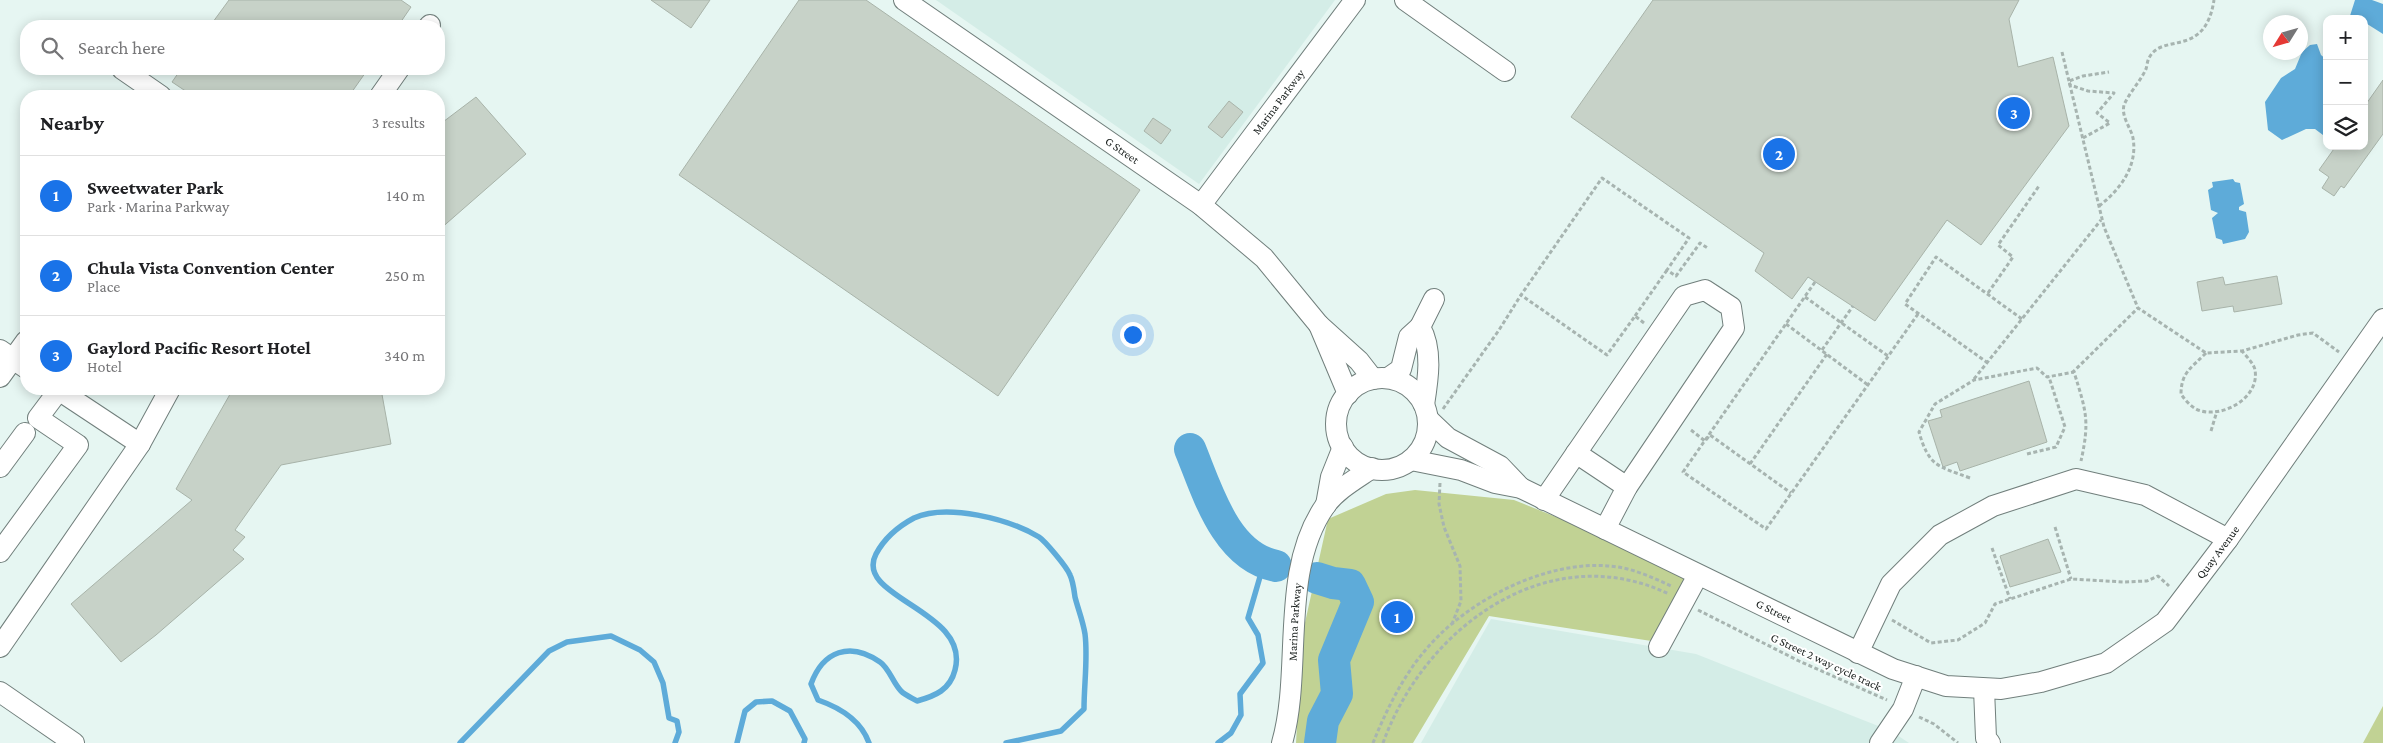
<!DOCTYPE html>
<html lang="en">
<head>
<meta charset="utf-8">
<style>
	body { margin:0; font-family:"Crimson Pro",serif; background:#f2f2f2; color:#202124 }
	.controls { position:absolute; right:15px; top:15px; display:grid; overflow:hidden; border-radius:10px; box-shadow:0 2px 12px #0003 }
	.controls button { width:45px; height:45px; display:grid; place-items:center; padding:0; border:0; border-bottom:1px solid #e0e0e0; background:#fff; color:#202124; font:25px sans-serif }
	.compass { position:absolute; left:2263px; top:15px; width:45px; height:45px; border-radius:50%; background:#fff; box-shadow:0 2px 12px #0003; rotate:233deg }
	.you { position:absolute; left:1132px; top:334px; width:18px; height:18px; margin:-12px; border:4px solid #fff; border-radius:50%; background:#1a73e8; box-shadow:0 0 0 8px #1a73e833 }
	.badge { display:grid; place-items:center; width:32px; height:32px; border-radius:50%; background:#1a73e8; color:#fff; font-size:16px; font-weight:700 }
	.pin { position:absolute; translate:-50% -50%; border:2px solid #fff; box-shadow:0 1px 5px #0006 }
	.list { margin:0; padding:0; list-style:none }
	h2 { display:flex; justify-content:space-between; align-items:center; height:65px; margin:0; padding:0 20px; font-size:21px }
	h2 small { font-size:16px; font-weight:400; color:#757577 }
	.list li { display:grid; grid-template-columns:32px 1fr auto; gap:15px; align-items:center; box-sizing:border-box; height:80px; padding:0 20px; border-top:1px solid #e0e0e0 }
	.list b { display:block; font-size:19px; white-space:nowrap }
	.list p { margin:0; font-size:16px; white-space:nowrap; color:#757577 }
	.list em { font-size:16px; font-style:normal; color:#757577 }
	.icon { flex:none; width:28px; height:28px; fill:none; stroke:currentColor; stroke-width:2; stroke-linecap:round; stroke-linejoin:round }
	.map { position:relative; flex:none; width:2383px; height:743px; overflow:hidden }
	.search { position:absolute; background:#fff; box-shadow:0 2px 12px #0003; left:20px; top:20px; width:425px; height:55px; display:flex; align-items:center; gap:12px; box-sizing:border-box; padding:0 18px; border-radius:20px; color:#757577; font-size:19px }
	.panel { position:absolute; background:#fff; box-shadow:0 2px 12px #0003; left:20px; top:90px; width:425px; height:305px; border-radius:20px }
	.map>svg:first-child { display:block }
	.built { fill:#d4ede7 }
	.green { fill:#c1d294 }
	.water { fill:#5eabd9 }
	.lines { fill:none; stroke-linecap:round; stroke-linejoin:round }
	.stream { stroke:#5eabd9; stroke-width:5.5 }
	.river { stroke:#5eabd9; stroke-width:32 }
	.building { fill:#c7d2c8; stroke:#a8b3a9 }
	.minor-casing { stroke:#717f7c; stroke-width:22 }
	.path { stroke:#a7b4b0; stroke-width:3; stroke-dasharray:4 2.5; stroke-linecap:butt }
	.minor { stroke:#fff; stroke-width:20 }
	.labels { text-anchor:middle; stroke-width:4; stroke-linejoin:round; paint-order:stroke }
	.street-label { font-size:12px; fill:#191f1d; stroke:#fff }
</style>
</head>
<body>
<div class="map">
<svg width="2383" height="743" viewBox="0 0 2383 743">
	<rect width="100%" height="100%" fill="#e6f6f2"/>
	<g class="built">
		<path d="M936 0H1335L1199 184Z"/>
		<path d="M1491 619 1696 654 1891 731 1909 743H1421Z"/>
	</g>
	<g class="green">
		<path d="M1415 490 1514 500 1616 541 1686 577 1658 642 1489 616 1413 743H1296L1302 636 1328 519 1386 494Z"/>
		<path d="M2383 706V743H2363Z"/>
	</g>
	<g class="water">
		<path d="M2355 0H2372L2383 4V34L2364 22V19H2349Z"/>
		<path d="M2317 44 2321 55 2327 60V138L2315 129H2306L2282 140 2268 130 2265 102 2281 78 2295 69 2302 52 2310 45Z"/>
		<path d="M2233 179 2235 182 2240 183 2244 204 2239 207V210L2246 212 2249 232 2245 239 2223 244 2222 240 2216 238 2212 218 2218 213 2211 210 2208 190 2213 187 2212 182Z"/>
	</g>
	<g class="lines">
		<g class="stream">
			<path d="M460 743 549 651 567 642 611 636 640 650 654 662 663 683 669 718 677 721 679 732 675 743"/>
			<path d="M737 743 745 711 756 702 772 701 790 711 805 739 804 743"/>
			<path d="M869 743C861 720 841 708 818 700L811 684C823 651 850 641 880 662 889 668 893 683 901 691 905 695 912 698 917 701 935 696 950 690 955 670 971 610 853 598 876 554 884 539 899 526 914 518 947 503 1009 519 1039 537 1045 541 1067 567 1070 575 1073 581 1074 590 1075 597 1078 609 1083 621 1085 634 1088 657 1084 685 1084 709L1061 731 1006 743"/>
			<path d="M1218 743 1231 733 1241 715 1240 694 1263 663 1258 635 1248 618 1264 563"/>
		</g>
		<g class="river">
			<path d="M1190 449C1207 490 1225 556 1276 566"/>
			<path d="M1317 578 1333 583 1350 585 1358 602 1334 660 1337 694 1323 721 1320 743"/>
		</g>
	</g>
	<g class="building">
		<path d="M229 0H401L411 7 398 26H210Z"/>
		<path d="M651 0H710L691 28Z"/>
		<path d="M799 0H866L1140 190 998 396 679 175Z"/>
		<path d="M1653 0H2019L2009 19 2018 67 2053 57 2069 126 1981 245 1947 220 1875 321 1808 277 1792 299 1755 271 1764 253 1571 117Z"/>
		<path d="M181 69H368L349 96H193L172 82Z"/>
		<path d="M2383 80V134L2344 188 2341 186 2334 196 2322 188 2329 177 2319 170 2336 146H2364V107Z"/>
		<path d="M476 97 526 154 439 230V125Z"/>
		<path d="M1229 101 1243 112 1222 138 1208 127Z"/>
		<path d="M1153 118 1171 130 1161 144 1144 131Z"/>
		<path d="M2277 276 2282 304 2234 312 2233 306 2202 311 2197 282 2223 277 2225 285Z"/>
		<path d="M2029 381 2047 442 1960 471 1957 462 1943 467 1928 421 1942 417 1940 410Z"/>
		<path d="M233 389H381L391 444 281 465 235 530 245 537 233 550 244 559 156 635 121 662 71 604 192 500 176 489Z"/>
		<path d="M2048 539 2061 572 2010 587 2000 556Z"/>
	</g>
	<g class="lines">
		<g class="minor-casing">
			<g id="minor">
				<path id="s1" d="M904 0 1201 205 1264 258 1319 325"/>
				<path d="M1405 0 1505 71"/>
				<path d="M429 26 430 25"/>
				<path d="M122 69 161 96"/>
				<path d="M380 96 399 69"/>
				<path id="s2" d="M1201 205 1355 0"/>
				<path d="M1420 327 1434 299"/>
				<path d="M0 350 26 368"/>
				<path d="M0 377 26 341"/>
				<path d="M1388 378 1401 369 1409 337 1420 327C1433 349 1428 380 1424 405"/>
				<circle cx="1382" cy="424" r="46"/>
				<path d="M57 389 140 444"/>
				<path d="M1348 394 1319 325 1359 361 1373 379"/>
				<path d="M1428 419 1448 438 1500 466 1521 488"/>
				<path d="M1576 453 1627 487"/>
				<path id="s3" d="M1411 460 1461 470 1495 483 1521 488 1893 669 1946 686 2001 689 2041 682 2106 663 2165 622 2228 539 2383 319"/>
				<path d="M0 467 25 433"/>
				<path d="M1544 500 1684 296 1705 290 1731 307 1734 328 1627 487 1605 529"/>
				<path d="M1326 505 1331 477 1343 447"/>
				<path d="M0 552 78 445 38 418 59 390"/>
				<path d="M0 647 140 444 170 389"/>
				<path d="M1659 647 1698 575"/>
				<path d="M1858 653 1891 584 1940 535 1993 506 2076 479 2145 495 2228 539"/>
				<path d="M1984 689 1986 738 1990 743"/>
				<path d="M0 692 74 743"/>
				<path id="s4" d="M1282 743C1303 670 1279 572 1325 506 1336 490 1356 479 1372 468"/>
				<path d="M1880 743 1903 709 1916 676"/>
			</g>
		</g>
		<g class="path">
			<path d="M2062 52 2104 227 2138 308 2206 353 2242 351 2298 335 2313 333 2339 352"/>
			<path d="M2083 138 2110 123 2097 113 2114 93 2088 91 2070 85 2069 81 2083 76 2109 72"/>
			<path d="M2099 206C2120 190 2138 166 2133 138 2131 128 2121 117 2124 105 2129 93 2140 82 2146 69 2147 66 2147 62 2149 58 2162 32 2205 59 2214 0"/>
			<path d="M1815 282 1683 472 1766 529 1918 314"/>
			<path d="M1988 293 2013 257 1998 245 2039 186"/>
			<path d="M1805 297 1888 356"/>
			<path d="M1635 316 1667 270"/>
			<path d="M1644 323 1635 316 1607 355 1521 295 1602 178 1689 238 1667 270 1676 276 1700 243 1709 249"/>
			<path d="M1786 324 1868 385"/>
			<path d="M1822 350 1853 306"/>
			<path d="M2206 353C2191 368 2181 373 2181 394 2185 400 2191 407 2198 410 2222 419 2260 398 2255 370 2254 364 2247 357 2242 351"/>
			<path d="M1988 363 1905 304 1936 257 2022 319"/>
			<path d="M2072 373 2138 308"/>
			<path d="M1974 379 2101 220"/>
			<path d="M1443 409 1499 330 1521 295"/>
			<path d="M1691 430 1705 441 1710 435 1791 493"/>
			<path d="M2211 431 2217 411"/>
			<path d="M2027 454 2056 447 2065 427 2049 377"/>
			<path d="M1750 464 1827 354"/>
			<path d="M1970 478C1938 466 1929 467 1919 432L1935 404 1974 380 2037 368 2047 377 2074 372C2086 411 2090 420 2081 461"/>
			<path d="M1440 483 1439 504 1444 527 1460 566 1461 601 1452 624"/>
			<path d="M2055 527 2071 579"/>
			<path d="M1992 548 2010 599"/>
			<path d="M1698 610 1799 661 1887 700"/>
			<path d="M1892 620 1931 643 1958 640 1985 623 1995 604 2071 579 2123 582 2147 581 2158 576 2169 586"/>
			<path d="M1919 717 1934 724 1958 743"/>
			<path d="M1373 743C1385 713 1402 678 1423 653 1464 602 1544 560 1610 566 1632 568 1652 577 1671 586"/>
			<path d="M1383 743C1424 629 1547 536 1669 594"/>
		</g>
		<use href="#minor" class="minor"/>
	</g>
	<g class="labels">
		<g class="street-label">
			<text dy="4" stroke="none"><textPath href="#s2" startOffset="129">Marina Parkway</textPath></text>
			<text dy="4" stroke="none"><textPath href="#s1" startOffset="265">G Street</textPath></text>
			<text dy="4" stroke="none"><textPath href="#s3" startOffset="906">Quay Avenue</textPath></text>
			<text dy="4" stroke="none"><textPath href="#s3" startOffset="395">G Street</textPath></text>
			<text dy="4" stroke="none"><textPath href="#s4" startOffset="122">Marina Parkway</textPath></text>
			<text transform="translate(1826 662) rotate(25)" y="4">G Street 2 way cycle track</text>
		</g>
	</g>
</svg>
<div class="controls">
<button>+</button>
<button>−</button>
<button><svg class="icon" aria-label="layers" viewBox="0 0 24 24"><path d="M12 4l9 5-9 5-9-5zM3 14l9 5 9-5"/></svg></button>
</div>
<svg class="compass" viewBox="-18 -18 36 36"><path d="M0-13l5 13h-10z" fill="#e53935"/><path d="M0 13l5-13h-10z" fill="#757577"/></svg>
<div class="you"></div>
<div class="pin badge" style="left:1397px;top:617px">1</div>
<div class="pin badge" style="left:1779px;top:154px">2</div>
<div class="pin badge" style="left:2014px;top:113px">3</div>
<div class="search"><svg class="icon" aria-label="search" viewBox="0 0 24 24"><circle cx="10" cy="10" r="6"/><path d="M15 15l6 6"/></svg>Search here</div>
<section class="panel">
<h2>Nearby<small>3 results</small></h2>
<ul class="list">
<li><span class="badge">1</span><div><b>Sweetwater Park</b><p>Park · Marina Parkway</p></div><em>140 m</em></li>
<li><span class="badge">2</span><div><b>Chula Vista Convention Center</b><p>Place</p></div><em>250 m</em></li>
<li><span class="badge">3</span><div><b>Gaylord Pacific Resort Hotel</b><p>Hotel</p></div><em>340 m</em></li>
</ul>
</section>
</div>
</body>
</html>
